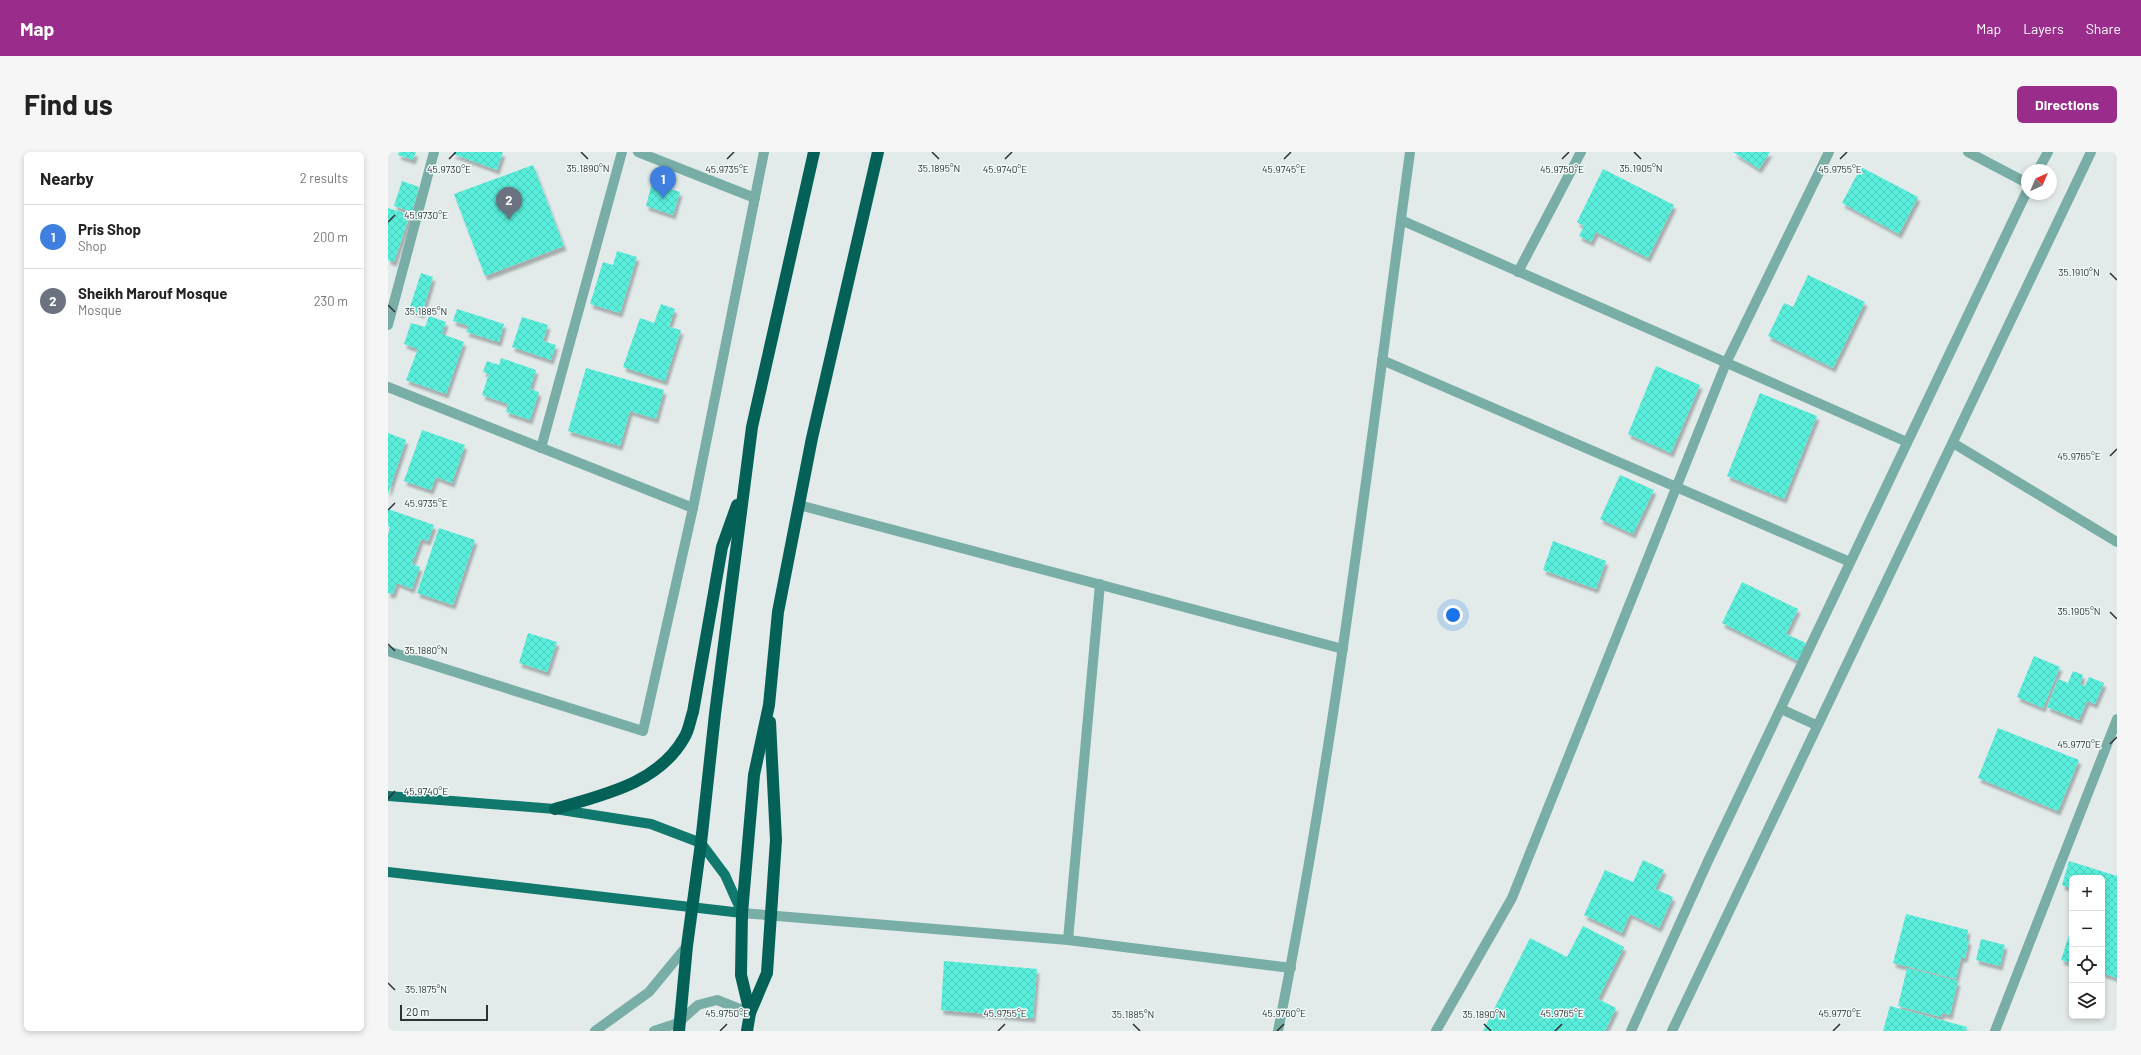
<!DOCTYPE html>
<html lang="en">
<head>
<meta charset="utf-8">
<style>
	body { margin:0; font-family:Barlow,sans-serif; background:#f6f6f6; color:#222 }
	.controls { position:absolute; right:12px; bottom:12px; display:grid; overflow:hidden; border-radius:6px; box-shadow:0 2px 6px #0003 }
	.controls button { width:36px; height:36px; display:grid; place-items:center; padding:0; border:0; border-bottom:1px solid #e0e0e0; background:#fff; color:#222; font:20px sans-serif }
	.compass { position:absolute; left:1633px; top:12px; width:36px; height:36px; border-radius:50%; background:#fff; box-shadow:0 2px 6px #0003; rotate:44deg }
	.scale { position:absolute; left:12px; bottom:10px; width:88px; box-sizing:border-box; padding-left:4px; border:2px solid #2e3232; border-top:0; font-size:11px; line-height:14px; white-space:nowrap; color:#2e3232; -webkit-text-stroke:3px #eff9f7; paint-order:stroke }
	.you { position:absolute; left:1065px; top:463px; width:14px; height:14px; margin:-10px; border:3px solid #fff; border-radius:50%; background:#1a73e8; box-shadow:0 0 0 6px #1a73e833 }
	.badge { display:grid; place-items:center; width:26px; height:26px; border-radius:50%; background:#9a2c8c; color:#fff; font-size:13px; font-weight:700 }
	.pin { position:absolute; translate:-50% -33px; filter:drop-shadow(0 1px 2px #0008) }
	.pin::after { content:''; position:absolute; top:21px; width:14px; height:12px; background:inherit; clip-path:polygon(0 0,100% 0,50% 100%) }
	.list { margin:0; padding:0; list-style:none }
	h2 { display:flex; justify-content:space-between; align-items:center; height:52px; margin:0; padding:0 16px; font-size:17px }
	h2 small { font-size:13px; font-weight:400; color:#767676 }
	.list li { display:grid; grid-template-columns:26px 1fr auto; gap:12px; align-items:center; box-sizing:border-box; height:64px; padding:0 16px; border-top:1px solid #e0e0e0 }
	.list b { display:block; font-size:15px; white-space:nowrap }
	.list p { margin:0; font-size:13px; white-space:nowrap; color:#767676 }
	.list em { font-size:13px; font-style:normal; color:#767676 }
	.icon { flex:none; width:22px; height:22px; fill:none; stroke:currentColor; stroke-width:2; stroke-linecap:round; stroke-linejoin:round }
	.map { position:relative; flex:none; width:1729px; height:879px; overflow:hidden; border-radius:6px }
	header { display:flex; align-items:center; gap:24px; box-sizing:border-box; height:56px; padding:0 20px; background:#9a2c8c; color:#fff }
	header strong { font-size:19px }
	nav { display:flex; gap:22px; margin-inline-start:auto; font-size:14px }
	.intro { display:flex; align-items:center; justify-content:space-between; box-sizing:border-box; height:96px; padding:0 24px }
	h1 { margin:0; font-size:28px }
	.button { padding:10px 18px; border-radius:6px; background:#9a2c8c; color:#fff; font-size:14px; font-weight:700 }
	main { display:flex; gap:24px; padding:0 24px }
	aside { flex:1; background:#fff; border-radius:6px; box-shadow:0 2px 6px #0003 }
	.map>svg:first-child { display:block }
	.building { fill:url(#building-cross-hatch); filter:url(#shadow) }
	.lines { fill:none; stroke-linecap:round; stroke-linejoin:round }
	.minor { stroke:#79aea6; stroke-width:10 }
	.major { stroke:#10786d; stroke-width:10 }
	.highway { stroke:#036157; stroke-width:12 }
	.ticks { fill:none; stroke:#2e3232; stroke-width:1.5 }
	.ticks-label { font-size:10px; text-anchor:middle; fill:#2e3232; stroke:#eff9f7; stroke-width:3; stroke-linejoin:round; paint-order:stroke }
</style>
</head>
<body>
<header>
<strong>Map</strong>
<nav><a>Map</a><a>Layers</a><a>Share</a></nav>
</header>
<div class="intro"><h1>Find us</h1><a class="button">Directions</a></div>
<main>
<aside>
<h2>Nearby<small>2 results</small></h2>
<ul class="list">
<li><span class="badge" style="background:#3f7fe0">1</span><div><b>Pris Shop</b><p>Shop</p></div><em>200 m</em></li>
<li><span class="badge" style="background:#6b7280">2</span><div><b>Sheikh Marouf Mosque</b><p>Mosque</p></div><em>230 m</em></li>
</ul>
</aside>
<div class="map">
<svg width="1729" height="879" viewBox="0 0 1729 879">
	<defs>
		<pattern id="building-cross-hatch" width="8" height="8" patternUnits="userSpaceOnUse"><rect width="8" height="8" fill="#58eedb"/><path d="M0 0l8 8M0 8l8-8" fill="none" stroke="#4dcdbc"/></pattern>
		<filter id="shadow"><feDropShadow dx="2.5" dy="4.5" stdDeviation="1" flood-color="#0004"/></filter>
	</defs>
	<rect width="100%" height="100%" fill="#e2ebea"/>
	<g class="building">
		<path d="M11 0H28L25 8 10 3Z"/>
		<path d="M66 0H115L109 18 65 2Z"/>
		<path d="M1345 0H1382L1371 17Z"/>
		<path d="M145 13 176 94 97 124 66 42Z"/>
		<path d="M1473 15 1530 45 1511 82 1454 51Z"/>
		<path d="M1215 17 1286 53 1260 106 1208 80 1203 90 1191 84 1196 74 1189 70Z"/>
		<path d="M14 29 31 35 24 60 6 54Z"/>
		<path d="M264 31 292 40 285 63 258 54Z"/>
		<path d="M0 56 22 63 6 110 0 108Z"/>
		<path d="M229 99 249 105 232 161 202 152 215 110 225 113Z"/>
		<path d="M33 121 45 125 34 162 21 158Z"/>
		<path d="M1420 123 1477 150 1445 216 1380 184 1396 151 1405 155Z"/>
		<path d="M273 152 287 157 281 175 293 178 277 229 235 215 252 166 266 171Z"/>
		<path d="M69 157 116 172 111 190 78 180 81 174 65 169Z"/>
		<path d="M41 164 58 170 54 182 76 190 58 242 18 228 30 197 16 192 23 171 37 175Z"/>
		<path d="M134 165 160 173 155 189 168 193 163 208 124 195Z"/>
		<path d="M113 206 148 218 142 237 151 240 142 268 118 260 120 252 94 243 101 222 95 220 99 209 111 213Z"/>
		<path d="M1268 214 1312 233 1283 301 1240 282Z"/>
		<path d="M198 216 276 238 268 267 242 259 232 294 180 279Z"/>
		<path d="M1372 241 1429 264 1396 347 1339 324Z"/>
		<path d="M34 278 77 293 64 331 48 325 43 338 16 329Z"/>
		<path d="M0 281 18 288 0 342Z"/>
		<path d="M1232 323 1266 338 1245 382 1212 367Z"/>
		<path d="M0 357 46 373 40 389 33 387 24 412 32 415 24 437 9 431 5 442 0 441V382L2 375 0 374Z"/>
		<path d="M51 376 87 388 65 453 29 441Z"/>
		<path d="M1165 389 1218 409 1208 437 1155 418Z"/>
		<path d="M1354 430 1410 457 1398 482 1418 491 1410 509 1334 471Z"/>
		<path d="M140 481 169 490 159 520 131 511Z"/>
		<path d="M1646 504 1672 515 1655 556 1629 545Z"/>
		<path d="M1685 519 1695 523 1692 532 1697 534 1701 525 1716 531 1707 552 1699 549 1691 568 1659 555 1670 527 1680 531Z"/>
		<path d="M1610 576 1691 608 1670 659 1590 626Z"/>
		<path d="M1255 708 1276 718 1267 737 1285 745 1271 776 1242 762 1234 781 1196 763 1217 718 1245 730Z"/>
		<path d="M1681 709 1729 724V826L1714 821V726H1684V737L1674 733Z"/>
		<path d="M1518 762 1580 778 1578 788H1581L1577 806H1573L1568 827 1505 811Z"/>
		<path d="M1195 774 1236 795 1210 847 1228 856 1217 879H1095L1142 786 1179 805Z"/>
		<path d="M1684 774V811L1673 808Z"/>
		<path d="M1593 787 1617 793 1612 814 1588 808Z"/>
		<path d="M556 809 649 817 645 866 553 858Z"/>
		<path d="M1519 816 1570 829 1562 863 1554 861 1553 865 1510 854Z"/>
		<path d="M1502 854 1579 875 1578 879H1495Z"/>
	</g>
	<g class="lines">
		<g class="minor">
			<path d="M250 0 367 46"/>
			<path d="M1580 0 1639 31"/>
			<path d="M1650 18 1660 0"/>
			<path d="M1013 68 1519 290"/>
			<path d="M1130 120 1193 0"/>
			<path d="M0 173 46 0"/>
			<path d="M994 208 1462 410"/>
			<path d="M0 235 305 356"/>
			<path d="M1565 291 1729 390"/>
			<path d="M153 296 234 0"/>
			<path d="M411 353 955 497"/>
			<path d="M0 499 255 579 305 356 376 0"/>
			<path d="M1393 557 1428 573"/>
			<path d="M354 761 680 788 903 816"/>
			<path d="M680 788 712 432"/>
			<path d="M207 879 261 840 299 794"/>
			<path d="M266 879 290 871 310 853 329 848 362 861"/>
			<path d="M890 879C948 588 982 294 1022 0"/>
			<path d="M1048 879 1124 746 1338 211 1441 0"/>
			<path d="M1243 879 1320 709 1639 39"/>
			<path d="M1284 879C1422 585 1564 293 1703 0"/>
			<path d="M1607 879 1729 567"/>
		</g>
		<g class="major">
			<path d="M0 644 167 657 263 672 313 691 337 723 354 761"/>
			<path d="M0 720 354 761"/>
		</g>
		<g class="highway">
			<path d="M167 657C214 643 270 632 296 586 301 579 302 568 305 560L334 395 349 353"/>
			<path d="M362 861 379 821 388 688 382 570"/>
			<path d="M291 879 299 794 313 691 327 562 364 275 426 0"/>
			<path d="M359 879 362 861 353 823 354 761 366 623 381 553 390 460 424 286 490 0"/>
		</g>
	</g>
	<path class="ticks" d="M193 0 200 7M544 0 551 7M1246 0 1253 7M61 7 68 0M339 7 346 0M617 7 624 0M896 7 903 0M1174 7 1181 0M1452 7 1459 0M0 70 7 63M1722 121 1729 128M0 153 7 160M1722 304 1729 297M0 358 7 351M1722 460 1729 467M0 492 7 499M1722 592 1729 585M0 647 7 639M0 831 7 838M745 872 752 879M1096 872 1103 879M332 879 339 872M610 879 617 872M889 879 896 872M1167 879 1174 872M1445 879 1452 872"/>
	<g class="ticks-label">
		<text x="200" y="20">35.1890°N</text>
		<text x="551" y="20">35.1895°N</text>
		<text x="1253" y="20">35.1905°N</text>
		<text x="61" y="21">45.9730°E</text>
		<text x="339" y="21">45.9735°E</text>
		<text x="617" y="21">45.9740°E</text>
		<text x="896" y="21">45.9745°E</text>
		<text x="1174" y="21">45.9750°E</text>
		<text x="1452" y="21">45.9755°E</text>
		<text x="38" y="67">45.9730°E</text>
		<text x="1691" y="124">35.1910°N</text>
		<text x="38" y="163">35.1885°N</text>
		<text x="1691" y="308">45.9765°E</text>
		<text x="38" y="355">45.9735°E</text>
		<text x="1691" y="463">35.1905°N</text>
		<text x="38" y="502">35.1880°N</text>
		<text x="1691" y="596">45.9770°E</text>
		<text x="38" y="643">45.9740°E</text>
		<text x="38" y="841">35.1875°N</text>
		<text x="339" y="865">45.9750°E</text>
		<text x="617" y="865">45.9755°E</text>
		<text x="896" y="865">45.9760°E</text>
		<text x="1174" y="865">45.9765°E</text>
		<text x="1452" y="865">45.9770°E</text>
		<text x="745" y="866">35.1885°N</text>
		<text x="1096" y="866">35.1890°N</text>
	</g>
</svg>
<div class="controls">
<button>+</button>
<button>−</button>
<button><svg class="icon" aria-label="locate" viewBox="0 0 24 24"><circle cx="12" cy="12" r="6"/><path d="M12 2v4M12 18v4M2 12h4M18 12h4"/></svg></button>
<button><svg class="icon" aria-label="layers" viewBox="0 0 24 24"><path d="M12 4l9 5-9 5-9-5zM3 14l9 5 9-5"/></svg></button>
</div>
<svg class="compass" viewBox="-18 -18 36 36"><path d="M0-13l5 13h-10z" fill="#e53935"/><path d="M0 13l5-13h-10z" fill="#767676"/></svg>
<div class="scale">20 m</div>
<div class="you"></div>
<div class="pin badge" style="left:275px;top:47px;background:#3f7fe0">1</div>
<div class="pin badge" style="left:121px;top:68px;background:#6b7280">2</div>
</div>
</main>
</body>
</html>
